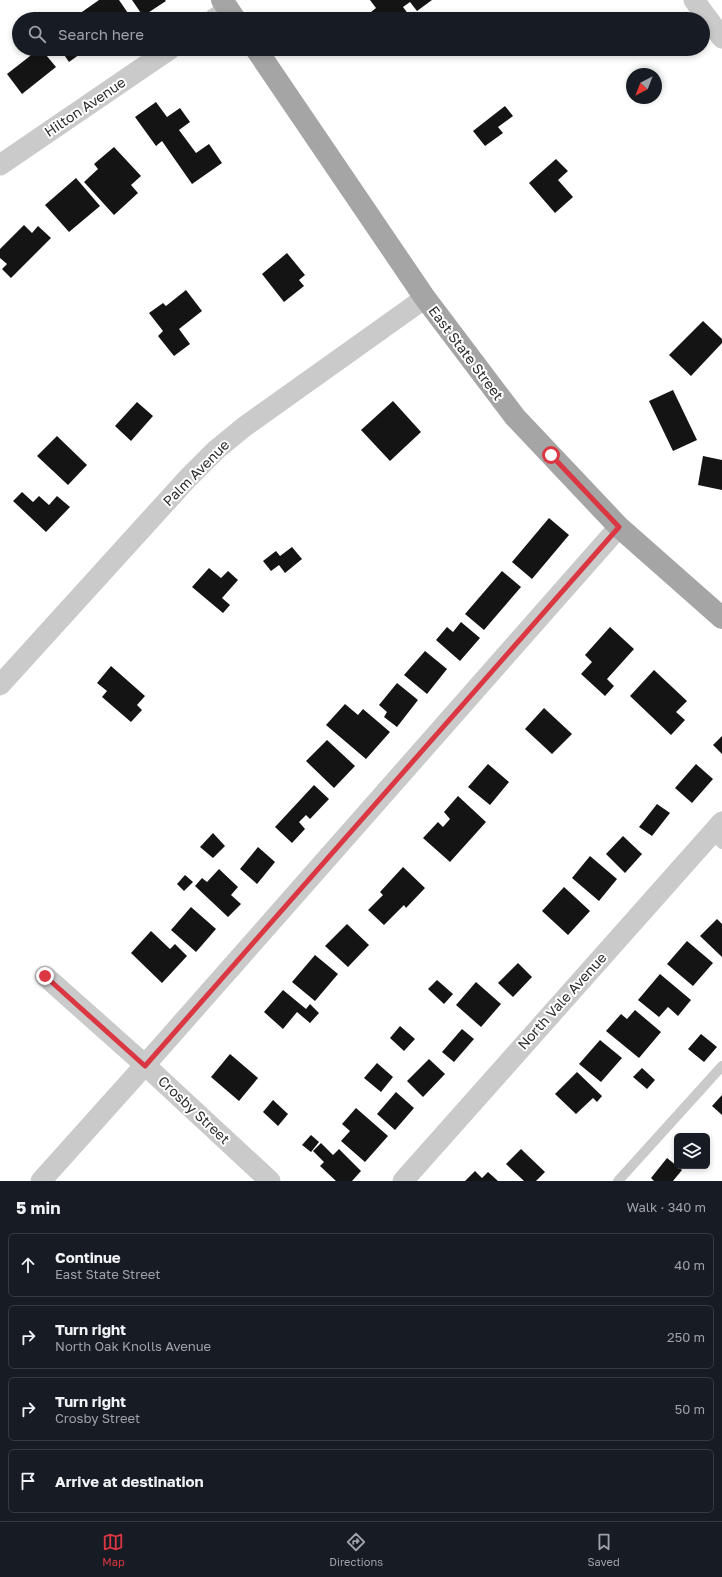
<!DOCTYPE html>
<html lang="en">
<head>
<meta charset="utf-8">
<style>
	body { margin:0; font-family:"Golos Text",sans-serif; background:#242831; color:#f1f3f6 }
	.controls { position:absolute; right:12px; bottom:12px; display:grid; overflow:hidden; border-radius:6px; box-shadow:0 2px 6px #0003 }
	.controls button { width:36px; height:36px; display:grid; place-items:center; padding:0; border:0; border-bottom:1px solid #363941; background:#171b24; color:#f1f3f6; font:20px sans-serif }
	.compass { position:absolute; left:626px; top:68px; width:36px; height:36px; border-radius:50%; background:#171b24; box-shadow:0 2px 6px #0003; rotate:222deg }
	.stop { position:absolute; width:12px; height:12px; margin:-9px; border:3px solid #db3742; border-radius:50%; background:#fff }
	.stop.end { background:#db3742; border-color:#fff; box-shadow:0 1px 4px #0008 }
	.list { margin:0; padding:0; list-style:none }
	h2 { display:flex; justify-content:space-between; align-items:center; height:52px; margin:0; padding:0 16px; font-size:17px }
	h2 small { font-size:13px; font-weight:400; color:#9ea1a6 }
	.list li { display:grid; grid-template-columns:26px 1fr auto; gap:12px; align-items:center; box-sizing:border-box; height:64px; margin:0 8px 8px; padding:0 8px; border:1px solid #363941; border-radius:6px }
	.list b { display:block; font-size:15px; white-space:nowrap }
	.list p { margin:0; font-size:13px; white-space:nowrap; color:#9ea1a6 }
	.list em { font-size:13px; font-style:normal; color:#9ea1a6 }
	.icon { flex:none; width:22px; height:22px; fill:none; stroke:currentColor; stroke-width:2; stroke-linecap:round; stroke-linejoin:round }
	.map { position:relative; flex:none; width:722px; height:1181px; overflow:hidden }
	.search { position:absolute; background:#171b24; box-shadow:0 2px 6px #0003; left:12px; right:12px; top:12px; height:44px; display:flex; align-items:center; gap:10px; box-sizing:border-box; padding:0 14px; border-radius:22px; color:#9ea1a6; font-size:15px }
	.sheet { height:340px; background:#171b24 }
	nav { display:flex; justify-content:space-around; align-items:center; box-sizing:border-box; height:56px; border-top:1px solid #363941; background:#171b24; font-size:11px; color:#9ea1a6 }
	nav a { display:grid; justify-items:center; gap:2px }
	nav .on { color:#db3742 }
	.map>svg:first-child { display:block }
	.building { fill:#141414 }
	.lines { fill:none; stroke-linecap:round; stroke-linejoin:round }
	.lane { stroke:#cacaca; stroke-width:10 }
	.street { stroke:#cacaca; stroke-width:21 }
	.primary { stroke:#a5a5a5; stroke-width:22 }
	.route { stroke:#db3742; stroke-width:5 }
	.labels { text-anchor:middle; stroke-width:4; stroke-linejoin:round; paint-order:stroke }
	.street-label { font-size:14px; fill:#2d2d2d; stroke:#fff }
</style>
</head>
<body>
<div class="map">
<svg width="722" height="1181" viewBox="0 0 722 1181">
	<rect width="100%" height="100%" fill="#fff"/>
	<g class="building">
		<path d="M99 0H119L132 19H72Z"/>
		<path d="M132 0H165L166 1 143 16Z"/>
		<path d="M370 0H432L417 11 410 2 403 7 412 19H376L371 12 376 8Z"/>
		<path d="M39 49H41L56 67 22 94 7 74Z"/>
		<path d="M60 49H87L69 62Z"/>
		<path d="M156 102 167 117 180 108 190 122 179 130 196 153 209 144 222 163 192 184 162 141 156 146 135 117Z"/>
		<path d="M505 106 513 116 498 127 503 133 485 146 473 131Z"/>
		<path d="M114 147 141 176 131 185 138 193 114 215 84 182 98 169 94 164Z"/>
		<path d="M556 159 568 171 558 180 573 197 555 213 529 183Z"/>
		<path d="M76 178 100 206 69 232 45 205Z"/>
		<path d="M24 225 32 233 38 226 51 238 11 278 2 269 7 264 0 258V249Z"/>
		<path d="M287 253 305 275 299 280 304 286 284 302 262 274Z"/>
		<path d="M186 290 202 311 179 329 190 344 174 356 158 336 163 331 149 313 163 303 166 306Z"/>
		<path d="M703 321 722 339V343L691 376 669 355Z"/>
		<path d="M673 390 697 440 673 451 649 401Z"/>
		<path d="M393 401 421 432 390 461 361 430Z"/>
		<path d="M137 402 153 416 131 441 115 426Z"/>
		<path d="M57 436 87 465 68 485 37 456Z"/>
		<path d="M703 456 722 460V490L698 485Z"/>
		<path d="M22 492 33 502 39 496 49 505 57 496 70 507 46 532 13 501Z"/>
		<path d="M549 518 569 535 532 579 512 562Z"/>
		<path d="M292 547 302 559 285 573 279 565 271 571 263 561 276 551 280 556Z"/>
		<path d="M209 568 221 578 228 571 238 580 222 598 230 605 223 613 192 587Z"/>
		<path d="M502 571 521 587 484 630 465 614Z"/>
		<path d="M461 622 480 638 460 661 436 640 447 627 453 632Z"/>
		<path d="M610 627 634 649 607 679 614 686 605 696 581 674 592 662 585 655Z"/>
		<path d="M425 651 447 669 427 694 404 675Z"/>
		<path d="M111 666 145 696 137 705 142 710 131 722 102 697 107 691 97 683Z"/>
		<path d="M654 670 687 701 676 712 685 720 671 735 630 696Z"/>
		<path d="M397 683 418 700 397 727 384 717 387 712 379 705Z"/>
		<path d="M345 704 358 715 363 709 390 732 366 759 326 725Z"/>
		<path d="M544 708 572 734 552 754 525 729Z"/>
		<path d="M722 736V754L713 745Z"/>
		<path d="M327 740 355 766 334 788 306 761Z"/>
		<path d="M488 764 509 782 490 805 468 787Z"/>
		<path d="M696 764 713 779 692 803 675 788Z"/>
		<path d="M314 785 329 799 310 819 306 815 299 822 305 829 292 843 275 827Z"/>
		<path d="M458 796 486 822 450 862 423 838 438 822 443 827 450 819 444 812Z"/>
		<path d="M657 804 670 813 652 836 639 827Z"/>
		<path d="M213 833 225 846 213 858 200 847Z"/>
		<path d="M623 836 642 854 625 873 606 854Z"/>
		<path d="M258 847 275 862 257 884 240 869Z"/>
		<path d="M590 856 617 879 599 901 572 878Z"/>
		<path d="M403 867 425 888 406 908 404 905 384 925 368 910 383 895 380 892Z"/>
		<path d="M219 869 238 887 231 895 241 904 228 917 195 886 202 878 207 882Z"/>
		<path d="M185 875 193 882 184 891 177 884Z"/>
		<path d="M564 887 590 911 568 935 542 911Z"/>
		<path d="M191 907 216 929 196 952 171 930Z"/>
		<path d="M717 919 722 924V957L700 936Z"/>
		<path d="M347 924 369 945 348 967 325 946Z"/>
		<path d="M151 931 170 949 175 944 187 956 162 983 131 953Z"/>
		<path d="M687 941 713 963 693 986 667 964Z"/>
		<path d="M315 955 338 974 315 1001 292 982Z"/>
		<path d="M518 963 532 977 513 997 498 983Z"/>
		<path d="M660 974 691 1000 678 1016 668 1007 659 1017 638 1000Z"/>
		<path d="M437 980 453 994 444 1004 428 989Z"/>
		<path d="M476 982 501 1004 481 1027 456 1005Z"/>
		<path d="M283 990 306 1009 310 1004 319 1013 310 1023 297 1012 283 1029 264 1012Z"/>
		<path d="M635 1010 661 1032 639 1058 606 1031 621 1014 627 1019Z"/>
		<path d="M400 1026 415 1039 404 1051 390 1038Z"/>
		<path d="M462 1029 474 1039 454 1062 442 1052Z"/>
		<path d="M701 1034 717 1047 704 1062 688 1049Z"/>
		<path d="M600 1040 622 1058 601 1082 579 1064Z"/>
		<path d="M230 1054 258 1078 239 1101 211 1077Z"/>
		<path d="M429 1059 445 1074 423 1097 407 1081Z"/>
		<path d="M377 1063 393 1077 381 1092 364 1078Z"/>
		<path d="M642 1068 655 1080 647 1089 633 1077Z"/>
		<path d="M577 1072 602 1096 597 1102 593 1098 576 1114 555 1094Z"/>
		<path d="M396 1092 414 1108 395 1130 377 1114Z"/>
		<path d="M722 1095V1115L712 1106Z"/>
		<path d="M273 1100 288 1114 278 1126 263 1112Z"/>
		<path d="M356 1108 388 1136 365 1162 341 1141 350 1131 342 1124Z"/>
		<path d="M311 1135 319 1142 311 1152 302 1145Z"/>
		<path d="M321 1143 333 1155 339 1149 361 1171 352 1181H336L320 1166 324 1162 313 1151Z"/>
		<path d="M521 1149 545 1172 536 1181H524L506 1164Z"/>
		<path d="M667 1158 682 1170 673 1181H654L651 1178Z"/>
		<path d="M475 1171 482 1178 488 1172 498 1181H465Z"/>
	</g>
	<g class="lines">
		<g class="lane">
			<path d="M711 834 722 844"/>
			<path d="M618 1181 722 1066"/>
		</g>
		<g class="street">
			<path d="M694 0 722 38"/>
			<path d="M214 19 229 9"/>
			<path d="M0 165 170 49"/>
			<path d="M0 685 188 478 216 450 244 427 425 298"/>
			<path d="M45 976 145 1065 270 1181"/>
			<path d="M41 1181 145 1065 619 527"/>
			<path d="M403 1181 722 822"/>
		</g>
		<g class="primary">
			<path d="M222 0 235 19"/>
			<path d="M256 49 425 298 515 417 619 527 722 618"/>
		</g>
	</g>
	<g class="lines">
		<path class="route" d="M45 976 145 1066 619 527 551 455"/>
	</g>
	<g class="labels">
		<g class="street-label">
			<text transform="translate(85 107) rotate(-34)" y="5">Hilton Avenue</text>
			<text transform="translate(466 353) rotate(53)" y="5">East State Street</text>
			<text transform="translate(196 473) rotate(-45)" y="5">Palm Avenue</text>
			<text transform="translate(562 1001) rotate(-48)" y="5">North Vale Avenue</text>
			<text transform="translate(194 1110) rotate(43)" y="5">Crosby Street</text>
		</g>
	</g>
</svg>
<div class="controls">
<button><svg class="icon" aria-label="layers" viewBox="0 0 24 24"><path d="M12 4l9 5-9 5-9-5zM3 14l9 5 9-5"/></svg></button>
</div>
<svg class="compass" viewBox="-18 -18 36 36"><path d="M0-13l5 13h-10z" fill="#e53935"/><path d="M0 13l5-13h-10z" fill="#9ea1a6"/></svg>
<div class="stop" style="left:551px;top:455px"></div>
<div class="stop end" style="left:45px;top:976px"></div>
<div class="search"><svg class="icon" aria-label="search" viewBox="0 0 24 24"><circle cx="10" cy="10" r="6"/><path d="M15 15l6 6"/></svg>Search here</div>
</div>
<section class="sheet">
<h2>5 min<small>Walk · 340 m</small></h2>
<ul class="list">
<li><svg class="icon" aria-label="ahead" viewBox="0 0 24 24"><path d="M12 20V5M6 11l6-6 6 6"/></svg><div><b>Continue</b><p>East State Street</p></div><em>40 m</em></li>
<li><svg class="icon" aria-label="right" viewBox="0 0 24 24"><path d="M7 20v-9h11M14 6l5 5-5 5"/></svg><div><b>Turn right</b><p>North Oak Knolls Avenue</p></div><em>250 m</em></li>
<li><svg class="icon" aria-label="right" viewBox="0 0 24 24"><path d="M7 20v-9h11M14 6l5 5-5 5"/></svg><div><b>Turn right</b><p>Crosby Street</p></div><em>50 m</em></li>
<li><svg class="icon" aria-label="arrive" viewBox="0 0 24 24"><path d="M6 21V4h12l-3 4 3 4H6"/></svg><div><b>Arrive at destination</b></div></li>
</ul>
</section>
<nav>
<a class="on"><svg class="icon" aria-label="map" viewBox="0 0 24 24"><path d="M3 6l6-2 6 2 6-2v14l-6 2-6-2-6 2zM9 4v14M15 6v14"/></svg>Map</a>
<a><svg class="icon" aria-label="directions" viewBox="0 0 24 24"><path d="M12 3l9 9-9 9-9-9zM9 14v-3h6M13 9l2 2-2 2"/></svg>Directions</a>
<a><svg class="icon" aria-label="saved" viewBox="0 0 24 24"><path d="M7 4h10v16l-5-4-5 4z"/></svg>Saved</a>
</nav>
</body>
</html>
